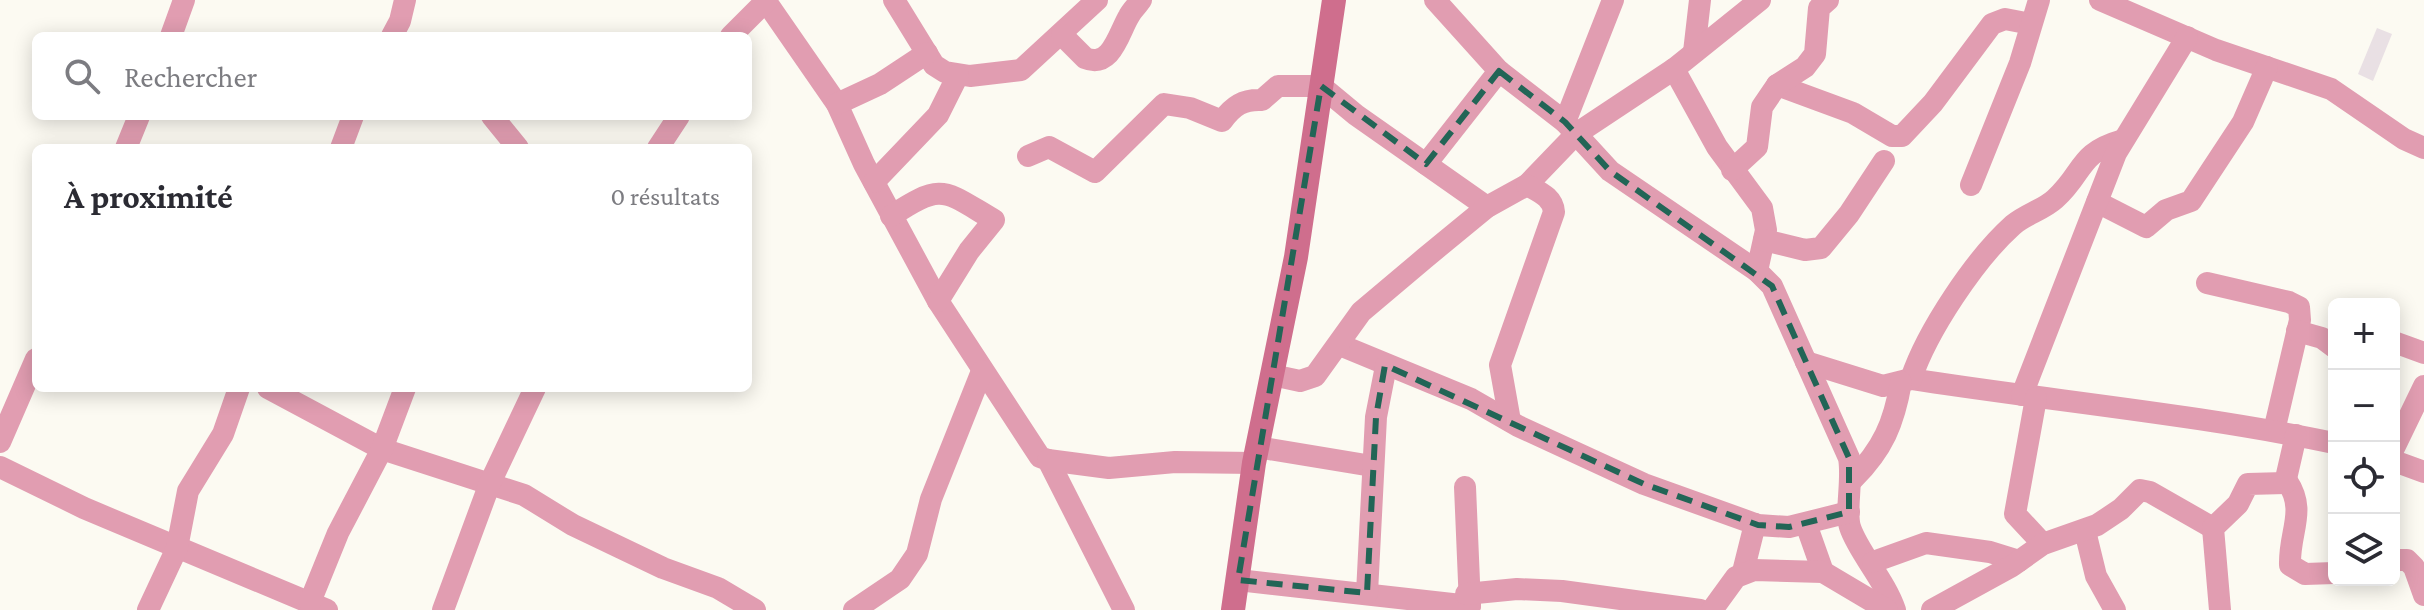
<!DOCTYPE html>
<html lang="fr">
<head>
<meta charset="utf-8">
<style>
	body { margin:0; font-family:"Crimson Pro",serif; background:#f7f7f7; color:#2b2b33 }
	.controls { position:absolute; right:24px; bottom:24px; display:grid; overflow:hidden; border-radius:12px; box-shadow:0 4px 20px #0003 }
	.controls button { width:72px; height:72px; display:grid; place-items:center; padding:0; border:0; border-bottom:2px solid #e1e1e2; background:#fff; color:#2b2b33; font:40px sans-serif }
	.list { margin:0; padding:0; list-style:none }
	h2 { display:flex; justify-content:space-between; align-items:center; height:104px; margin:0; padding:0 32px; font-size:34px }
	h2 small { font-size:26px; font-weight:400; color:#7c7c81 }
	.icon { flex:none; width:44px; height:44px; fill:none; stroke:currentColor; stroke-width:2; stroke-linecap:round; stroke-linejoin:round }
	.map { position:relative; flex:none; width:2424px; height:610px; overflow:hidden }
	.search { position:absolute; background:#fff; box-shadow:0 4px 20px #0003; left:32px; top:32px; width:720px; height:88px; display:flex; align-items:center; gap:20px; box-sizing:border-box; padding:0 28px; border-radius:12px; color:#7c7c81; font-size:30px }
	.panel { position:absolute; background:#fff; box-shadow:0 4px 20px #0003; left:32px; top:144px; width:720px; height:248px; border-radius:12px }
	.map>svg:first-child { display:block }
	.building { fill:#e9e0e4 }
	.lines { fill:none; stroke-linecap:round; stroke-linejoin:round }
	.street { stroke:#e19db1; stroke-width:22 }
	.secondary { stroke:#cf6e8d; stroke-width:24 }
	.marked { fill:none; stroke:#226556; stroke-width:6; stroke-dasharray:16 10; stroke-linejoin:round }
</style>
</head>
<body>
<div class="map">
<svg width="2424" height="610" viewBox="0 0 2424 610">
	<rect width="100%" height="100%" fill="#fcfaf2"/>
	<path class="building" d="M2377 28 2392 34 2373 81 2358 74Z"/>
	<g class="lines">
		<g class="street">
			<path d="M765 0 837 104 864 164 938 301 1040 457 1048 460 1124 610"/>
			<path d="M894 0 934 65 945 72 970 76 1021 70 1097 0"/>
			<path d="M1435 0 1499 71 1565 122 1610 171 1757 271 1772 286 1849 458C1853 480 1845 511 1850 527 1858 552 1885 580 1895 610"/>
			<path d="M2100 0 2216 50 2331 89 2404 139 2424 148"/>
			<path d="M1062 35 1085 58C1112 69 1119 32 1129 16 1132 10 1137 6 1141 0"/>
			<path d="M171 36 184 0"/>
			<path d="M392 36 400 21 405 0"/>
			<path d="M731 36 767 0"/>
			<path d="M1694 52 1700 0"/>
			<path d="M1674 69 1717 147 1762 208 1766 230 1757 271"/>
			<path d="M1777 85 1853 113 1892 136H1902L1933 103 1992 24 2005 19 2031 24"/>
			<path d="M837 104 880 84 927 53"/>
			<path d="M492 116 518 148"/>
			<path d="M1565 122 1613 0"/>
			<path d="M126 148 139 116"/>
			<path d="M341 148 353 116"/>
			<path d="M658 148 679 116"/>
			<path d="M1028 156 1049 147 1095 172 1164 104 1190 108 1222 121C1233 106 1243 99 1262 100L1278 86H1321L1356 115 1487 207"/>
			<path d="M1426 164 1499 71"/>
			<path d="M1732 170 1757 147 1762 107 1777 85 1805 67 1815 54 1819 8 1828 0"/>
			<path d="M874 182 938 115 958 75"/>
			<path d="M1971 185 2020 63 2039 0"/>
			<path d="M2097 202 2146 227 2166 210 2191 201 2243 122 2267 67"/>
			<path d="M891 216C943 182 943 190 994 220L969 251 938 301"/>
			<path d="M1764 240 1805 250 1821 248 1849 214 1884 161"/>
			<path d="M2207 283 2289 302 2299 307 2300 320 2274 431"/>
			<path d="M2297 331 2322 338 2334 347"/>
			<path d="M2394 342 2424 353"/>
			<path d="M1340 345 1471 399 1518 426 1644 484 1758 525 1789 527 1849 512"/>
			<path d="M1806 362 1883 386 1911 379C2052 401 2194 414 2334 443"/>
			<path d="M1272 375 1300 381 1315 376 1361 312 1425 258 1487 207 1527 185 1576 134 1674 69 1760 0"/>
			<path d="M1911 379C1927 331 1975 259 2013 225 2026 214 2043 210 2055 199 2085 172 2077 153 2123 140"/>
			<path d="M268 388 382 449 524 495 573 525 663 568 718 588 755 610"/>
			<path d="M2022 395 2116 153 2187 37"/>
			<path d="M2036 398 2015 514 2043 544"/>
			<path d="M1510 421 1500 365 1554 212C1553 197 1539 192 1527 185"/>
			<path d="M0 442 36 359"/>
			<path d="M1257 447 1372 466"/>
			<path d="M2394 448 2424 386"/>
			<path d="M1048 460 1109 468 1175 462 1254 463"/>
			<path d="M2394 461 2424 472"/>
			<path d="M0 467 84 508 327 610"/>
			<path d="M1853 479C1883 449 1894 423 1901 382"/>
			<path d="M2287 481C2307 511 2289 531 2290 565L2305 574 2334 573"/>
			<path d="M1465 487 1470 605"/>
			<path d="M1806 524 1823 572"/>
			<path d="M2085 531 2096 576 2115 610"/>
			<path d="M2394 560H2407L2414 567 2424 595"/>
			<path d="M1873 562 1926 543 1990 552 2019 561"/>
			<path d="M1743 572 1755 524"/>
			<path d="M1238 580 1470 606"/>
			<path d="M1367 593 1376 417 1386 366"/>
			<path d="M1466 594 1517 589 1562 591 1700 610"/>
			<path d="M310 602 338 533 382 449 405 388"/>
			<path d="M148 610 177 548 188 491 223 434 239 388"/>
			<path d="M443 610 490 483 535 388"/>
			<path d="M854 610 900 579 917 554 931 499 982 371"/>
			<path d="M1712 610 1736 577 1754 570 1823 572 1887 610"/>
			<path d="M1932 610 2012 566 2043 544 2097 525 2121 509 2140 490 2150 492 2213 528"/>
			<path d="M2220 610 2213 528 2238 504 2248 484 2285 483 2296 435"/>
		</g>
		<path class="secondary" d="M1233 610 1254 463 1296 257 1334 0"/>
	</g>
	<path class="marked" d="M1499 71 1565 122 1610 171 1772 286 1849 458V512L1789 527 1758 525 1644 484 1385 365 1376 417 1367 593 1238 580 1321 86 1426 164Z"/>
</svg>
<div class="controls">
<button>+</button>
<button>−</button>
<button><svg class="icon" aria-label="locate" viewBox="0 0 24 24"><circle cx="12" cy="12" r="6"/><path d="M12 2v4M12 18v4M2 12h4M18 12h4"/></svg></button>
<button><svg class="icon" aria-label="layers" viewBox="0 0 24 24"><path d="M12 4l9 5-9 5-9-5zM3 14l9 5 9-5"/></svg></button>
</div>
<div class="search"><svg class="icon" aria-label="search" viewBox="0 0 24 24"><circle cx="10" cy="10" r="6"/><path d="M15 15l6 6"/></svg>Rechercher</div>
<section class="panel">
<h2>À proximité<small>0 résultats</small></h2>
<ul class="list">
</ul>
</section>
</div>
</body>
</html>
